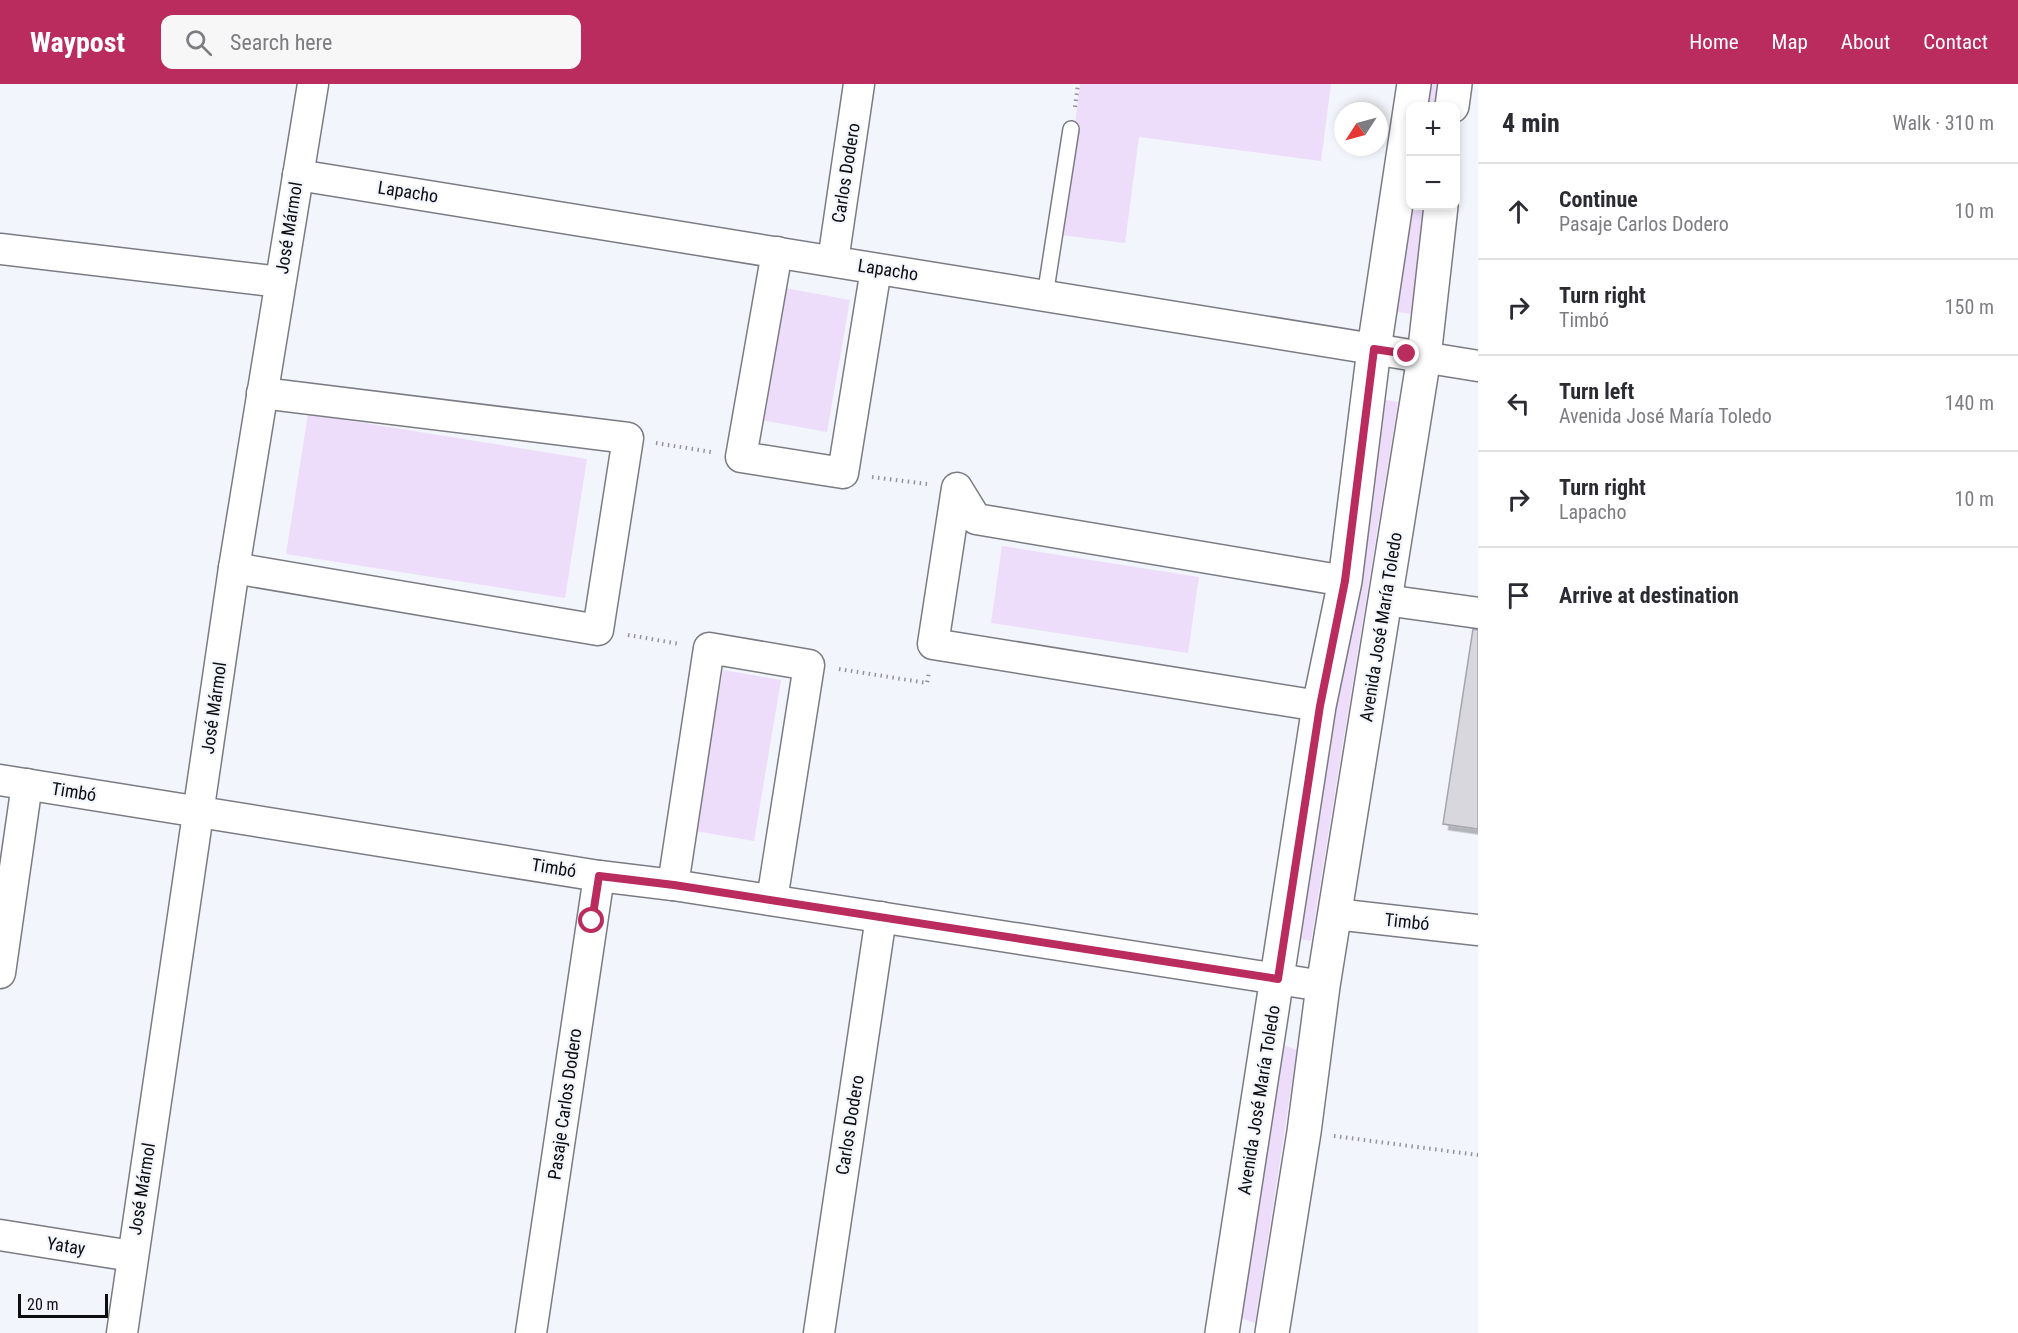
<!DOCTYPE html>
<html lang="en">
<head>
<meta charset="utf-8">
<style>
	body { margin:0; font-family:"Roboto Condensed",sans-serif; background:#f7f7f7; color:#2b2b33 }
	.controls { position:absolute; right:18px; top:18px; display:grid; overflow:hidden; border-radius:12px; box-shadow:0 3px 9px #0003 }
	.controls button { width:54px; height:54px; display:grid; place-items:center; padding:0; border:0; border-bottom:2px solid #e1e1e2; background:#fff; color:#2b2b33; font:30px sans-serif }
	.compass { position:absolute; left:1334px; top:18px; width:54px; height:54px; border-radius:50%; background:#fff; box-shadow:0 3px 9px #0003; rotate:234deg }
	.scale { position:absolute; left:18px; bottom:15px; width:90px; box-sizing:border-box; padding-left:6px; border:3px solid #0c0d0f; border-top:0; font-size:16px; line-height:21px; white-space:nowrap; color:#0c0d0f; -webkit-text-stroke:4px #f2f5fb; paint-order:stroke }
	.stop { position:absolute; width:18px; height:18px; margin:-14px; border:4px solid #ba2c5d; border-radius:50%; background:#fff }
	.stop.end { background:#ba2c5d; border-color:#fff; box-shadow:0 2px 6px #0008 }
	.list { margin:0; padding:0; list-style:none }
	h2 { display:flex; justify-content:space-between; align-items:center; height:78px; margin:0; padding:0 24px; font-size:26px }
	h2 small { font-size:20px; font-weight:400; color:#7c7c81 }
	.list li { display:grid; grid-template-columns:39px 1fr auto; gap:18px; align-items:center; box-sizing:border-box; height:96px; padding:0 24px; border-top:2px solid #e1e1e2 }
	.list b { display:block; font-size:22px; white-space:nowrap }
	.list p { margin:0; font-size:20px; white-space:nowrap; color:#7c7c81 }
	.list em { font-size:20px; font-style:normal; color:#7c7c81 }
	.icon { flex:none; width:33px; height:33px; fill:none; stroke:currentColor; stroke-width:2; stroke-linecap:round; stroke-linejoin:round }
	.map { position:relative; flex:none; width:1478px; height:1249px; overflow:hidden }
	header { display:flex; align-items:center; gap:36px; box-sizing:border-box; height:84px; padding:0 30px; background:#ba2c5d; color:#fff }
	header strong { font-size:28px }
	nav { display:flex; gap:33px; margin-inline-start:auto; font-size:21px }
	.search { width:420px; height:54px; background:#f7f7f7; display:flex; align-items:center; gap:15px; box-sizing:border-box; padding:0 21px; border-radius:12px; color:#7c7c81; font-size:22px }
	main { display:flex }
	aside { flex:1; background:#fff }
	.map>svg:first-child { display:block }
	.green { fill:#edddfb }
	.building { fill:#d7d7dd; stroke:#a5a5ab; stroke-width:1.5; filter:url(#shadow) }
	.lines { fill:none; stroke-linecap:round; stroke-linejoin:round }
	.service-casing { stroke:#7b7c83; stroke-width:18 }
	.minor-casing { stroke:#7b7c83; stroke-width:33 }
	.secondary-casing { stroke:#7b7c83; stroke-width:36 }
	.path { stroke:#929498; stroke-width:4; stroke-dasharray:1.5 4.5; stroke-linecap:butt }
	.service { stroke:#fff; stroke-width:15 }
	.minor { stroke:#fff; stroke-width:30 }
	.secondary { stroke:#fff; stroke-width:33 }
	.route { stroke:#ba2c5d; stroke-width:8 }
	.labels { text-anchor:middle; stroke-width:4.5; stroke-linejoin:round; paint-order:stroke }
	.street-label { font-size:18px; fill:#0c0d0f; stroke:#f2f5fb }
</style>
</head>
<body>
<header>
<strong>Waypost</strong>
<div class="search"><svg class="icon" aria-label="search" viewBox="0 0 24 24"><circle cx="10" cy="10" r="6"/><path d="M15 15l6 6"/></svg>Search here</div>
<nav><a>Home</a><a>Map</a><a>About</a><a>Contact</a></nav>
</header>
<main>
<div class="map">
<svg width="1478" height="1249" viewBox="0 0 1478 1249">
	<defs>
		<filter id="shadow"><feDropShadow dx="5.5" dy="5.5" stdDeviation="0" flood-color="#0004"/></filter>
	</defs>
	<rect width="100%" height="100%" fill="#f2f5fb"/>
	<g class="green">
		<path d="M1080 0H1331L1321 77 1139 53 1125 159 1061 151Z"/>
		<path d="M1421 0H1448L1444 22H1417Z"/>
		<path d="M1410 122H1428L1411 230 1385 226Z"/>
		<path d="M785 204 850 216 827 348 761 336Z"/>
		<path d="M1386 316 1398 318 1311 857 1299 855Z"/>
		<path d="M308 330 587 375 565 514 286 470Z"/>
		<path d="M1002 462 1199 493 1188 569 991 539Z"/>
		<path d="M723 586 781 596 754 757 695 747Z"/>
		<path d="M1283 961 1297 966 1255 1239 1241 1234Z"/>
	</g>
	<path class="building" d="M1473 545 1478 546V745L1443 740Z"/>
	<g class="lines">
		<g class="service-casing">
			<path id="service" d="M1045 212 1071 45"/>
		</g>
		<g class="minor-casing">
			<g id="minor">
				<path d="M298 91 1478 282"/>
				<path d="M0 165 280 198"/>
				<path d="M777 168 741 373 843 389 876 185"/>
				<path d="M833 177 859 0"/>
				<path d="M234 484 598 546 628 354 262 309"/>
				<path d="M1385 516 1478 529"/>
				<path d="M1319 622 933 560 957 404 976 435 1345 497"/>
				<path d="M0 696 599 792 673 801 1323 902"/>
				<path d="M673 801 709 564 809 581 772 816"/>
				<path d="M1335 830 1478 846"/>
				<path d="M0 889 27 700"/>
				<path d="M0 1151 132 1172"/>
				<path d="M122 1249 234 484 313 0"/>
				<path d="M531 1249 599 792"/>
				<path d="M819 1249 881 833"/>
			</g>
		</g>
		<g class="secondary-casing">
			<g id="secondary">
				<path d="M1452 22 1455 0"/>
				<path d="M1222 1249 1319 622 1345 497 1374 265 1414 0"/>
				<path d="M1272 1249 1304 1048 1323 902 1424 273 1441 122"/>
			</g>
		</g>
		<g class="path">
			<path d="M1075 23 1078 0"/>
			<path d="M656 359 711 368"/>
			<path d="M872 393 927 400"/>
			<path d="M628 551 680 560"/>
			<path d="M839 585 927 599 929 588"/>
			<path d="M1334 1052 1478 1071"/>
		</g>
		<use href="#service" class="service"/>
		<use href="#minor" class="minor"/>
		<use href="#secondary" class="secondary"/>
	</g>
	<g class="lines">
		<path class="route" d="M592 837 599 792 674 801 1278 895 1320 622 1345 497 1374 265 1407 270"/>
	</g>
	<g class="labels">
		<g class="street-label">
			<text transform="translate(846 89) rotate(-81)" y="6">Carlos Dodero</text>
			<text transform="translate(408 108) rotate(9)" y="6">Lapacho</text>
			<text transform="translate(289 144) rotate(-81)" y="6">José Mármol</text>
			<text transform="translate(888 186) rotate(9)" y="6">Lapacho</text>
			<text transform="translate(1381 543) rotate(-81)" y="6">Avenida José María Toledo</text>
			<text transform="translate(214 624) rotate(-82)" y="6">José Mármol</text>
			<text transform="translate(74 708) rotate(9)" y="6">Timbó</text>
			<text transform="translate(554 784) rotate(9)" y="6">Timbó</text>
			<text transform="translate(1407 838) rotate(6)" y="6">Timbó</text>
			<text transform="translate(1259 1016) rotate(-81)" y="6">Avenida José María Toledo</text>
			<text transform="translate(565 1020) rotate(-82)" y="6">Pasaje Carlos Dodero</text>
			<text transform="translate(850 1041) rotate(-81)" y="6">Carlos Dodero</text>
			<text transform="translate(142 1105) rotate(-81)" y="6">José Mármol</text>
			<text transform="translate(66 1162) rotate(9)" y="6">Yatay</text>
		</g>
	</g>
</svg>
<div class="controls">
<button>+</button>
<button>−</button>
</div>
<svg class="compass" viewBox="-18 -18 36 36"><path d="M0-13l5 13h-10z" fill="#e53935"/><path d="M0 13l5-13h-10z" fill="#7c7c81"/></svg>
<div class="scale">20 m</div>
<div class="stop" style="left:592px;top:837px"></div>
<div class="stop end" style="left:1407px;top:270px"></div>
</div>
<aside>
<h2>4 min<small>Walk · 310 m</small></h2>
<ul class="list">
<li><svg class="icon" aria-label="ahead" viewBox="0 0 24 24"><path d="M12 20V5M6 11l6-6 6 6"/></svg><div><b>Continue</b><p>Pasaje Carlos Dodero</p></div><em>10 m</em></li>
<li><svg class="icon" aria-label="right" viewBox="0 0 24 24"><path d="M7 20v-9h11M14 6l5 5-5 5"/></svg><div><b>Turn right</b><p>Timbó</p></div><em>150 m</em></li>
<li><svg class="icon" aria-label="left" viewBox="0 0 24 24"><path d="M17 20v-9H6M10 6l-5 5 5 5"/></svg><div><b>Turn left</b><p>Avenida José María Toledo</p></div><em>140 m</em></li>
<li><svg class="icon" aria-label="right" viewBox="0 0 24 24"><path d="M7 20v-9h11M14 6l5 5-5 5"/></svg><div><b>Turn right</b><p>Lapacho</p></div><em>10 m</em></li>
<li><svg class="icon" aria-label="arrive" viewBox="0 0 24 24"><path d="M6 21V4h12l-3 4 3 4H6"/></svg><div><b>Arrive at destination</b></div></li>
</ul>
</aside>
</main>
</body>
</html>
